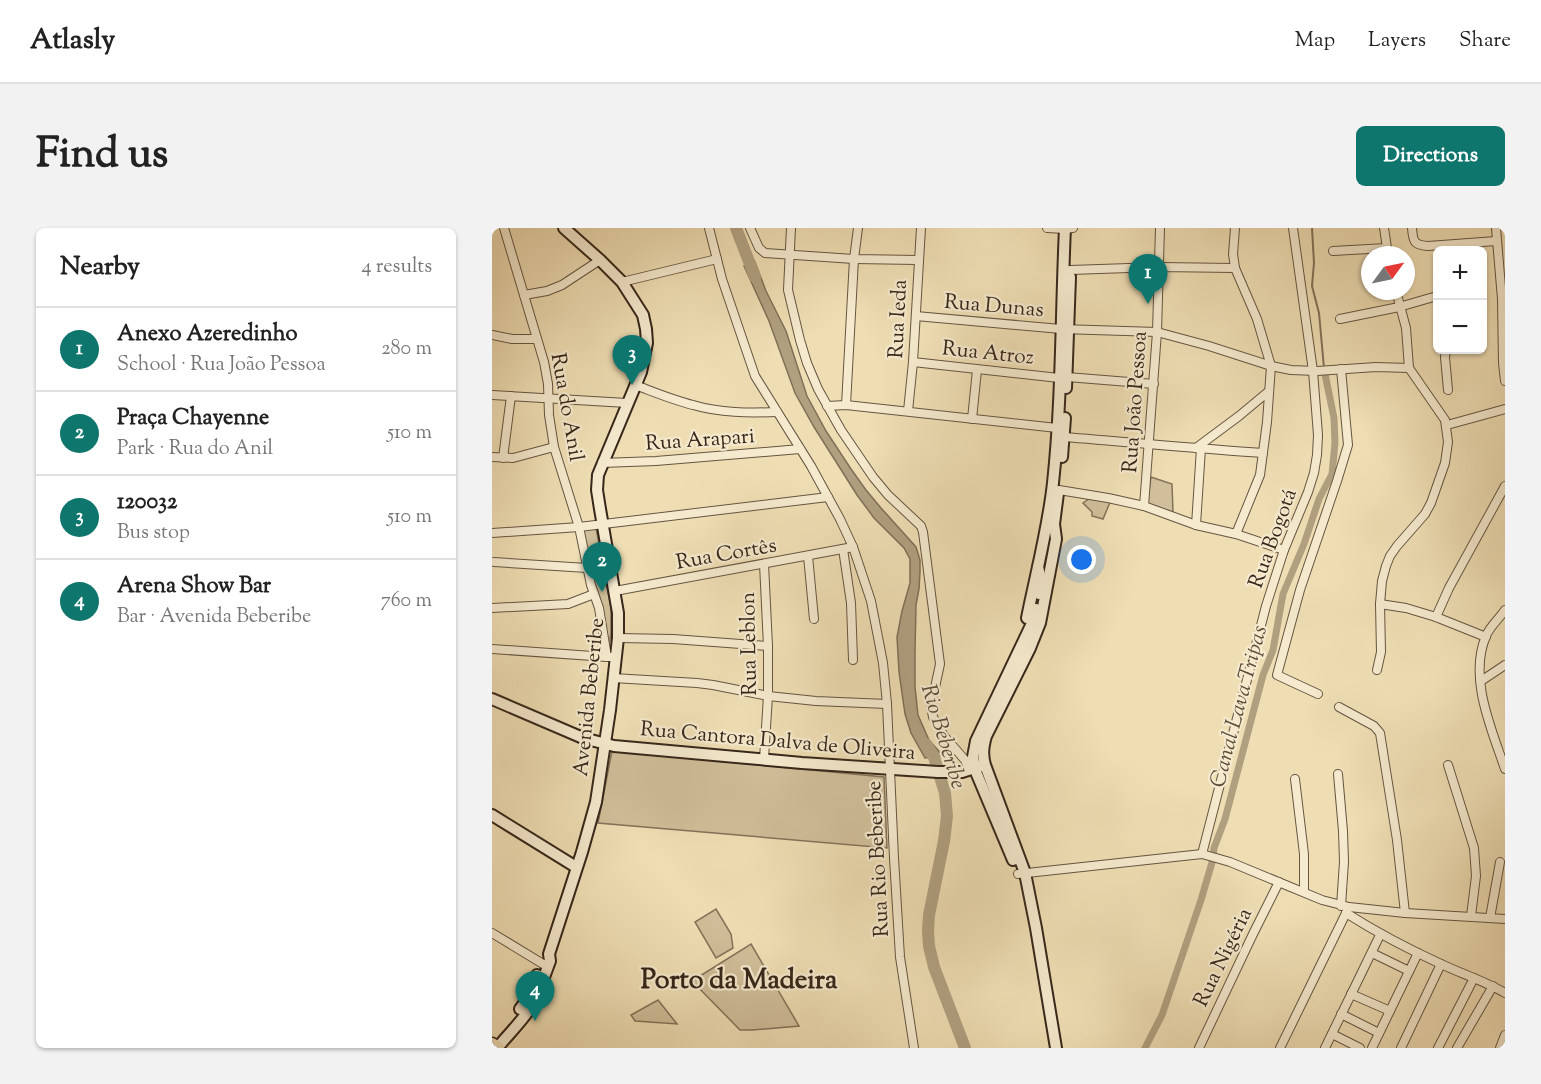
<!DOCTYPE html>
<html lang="en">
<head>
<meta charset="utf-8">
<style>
	body { margin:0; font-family:"Sorts Mill Goudy",serif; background:#f2f2f2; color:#222 }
	.controls { position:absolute; right:18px; top:18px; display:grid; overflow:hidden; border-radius:9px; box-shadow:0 2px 4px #0004 }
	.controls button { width:54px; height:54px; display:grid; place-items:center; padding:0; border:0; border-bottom:2px solid #e0e0e0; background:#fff; color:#222; font:30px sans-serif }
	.compass { position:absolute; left:869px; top:18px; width:54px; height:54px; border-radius:50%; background:#fff; box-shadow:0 2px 4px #0004; rotate:57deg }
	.you { position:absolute; left:590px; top:332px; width:21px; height:21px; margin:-15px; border:4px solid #fff; border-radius:50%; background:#1a73e8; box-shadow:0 0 0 9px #1a73e833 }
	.badge { display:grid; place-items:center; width:39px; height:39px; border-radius:50%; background:#0f766e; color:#fff; font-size:20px; font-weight:700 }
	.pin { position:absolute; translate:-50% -50px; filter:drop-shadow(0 2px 3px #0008) }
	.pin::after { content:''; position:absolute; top:32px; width:21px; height:18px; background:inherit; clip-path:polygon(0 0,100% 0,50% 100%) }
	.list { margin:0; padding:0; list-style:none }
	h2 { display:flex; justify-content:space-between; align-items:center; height:78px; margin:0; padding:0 24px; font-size:26px }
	h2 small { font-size:20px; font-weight:400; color:#767676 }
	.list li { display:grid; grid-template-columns:39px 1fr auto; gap:18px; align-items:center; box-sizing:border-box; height:84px; padding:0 24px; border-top:2px solid #e0e0e0 }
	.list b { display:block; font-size:22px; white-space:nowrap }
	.list p { margin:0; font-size:20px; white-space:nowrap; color:#767676 }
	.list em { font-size:20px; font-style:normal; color:#767676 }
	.map { position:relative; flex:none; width:1013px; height:820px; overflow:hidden; border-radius:9px }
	header { display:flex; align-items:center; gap:36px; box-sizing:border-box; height:84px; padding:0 30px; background:#fff; border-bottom:2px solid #e0e0e0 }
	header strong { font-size:28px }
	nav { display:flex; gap:33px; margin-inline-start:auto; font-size:21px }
	.intro { display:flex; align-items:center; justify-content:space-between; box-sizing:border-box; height:144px; padding:0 36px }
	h1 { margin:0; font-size:42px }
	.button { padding:15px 27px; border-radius:9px; background:#0f766e; color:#fff; font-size:21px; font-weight:700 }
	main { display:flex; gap:36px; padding:0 36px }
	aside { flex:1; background:#fff; border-radius:9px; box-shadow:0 2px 4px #0004 }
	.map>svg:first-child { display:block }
	.green { fill:#d0bf9a; stroke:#84735a; stroke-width:1.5 }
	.water { fill:#b0a080; stroke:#807058; stroke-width:1.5 }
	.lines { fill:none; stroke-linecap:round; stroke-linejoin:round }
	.stream { stroke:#807058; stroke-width:2 }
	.canal { stroke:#b0a080; stroke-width:7 }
	.river { stroke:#b0a080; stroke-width:12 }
	.street-casing { stroke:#655541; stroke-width:10 }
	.secondary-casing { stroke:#37271b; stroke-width:14 }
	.primary-casing { stroke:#37271b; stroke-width:15 }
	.street { stroke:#f5eace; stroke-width:8 }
	.secondary { stroke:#f5eace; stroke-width:10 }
	.primary { stroke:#efdeb4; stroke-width:12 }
	.labels { text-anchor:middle; stroke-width:4.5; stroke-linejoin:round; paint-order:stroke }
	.street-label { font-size:21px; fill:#37271b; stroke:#f5eace }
	.water-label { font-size:22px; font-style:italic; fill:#5b4b39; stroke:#f5eace }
	.district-label { font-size:27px; font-weight:bold; fill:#37271b; stroke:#f5eace }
</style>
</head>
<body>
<header>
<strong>Atlasly</strong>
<nav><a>Map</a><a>Layers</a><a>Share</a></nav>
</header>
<div class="intro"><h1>Find us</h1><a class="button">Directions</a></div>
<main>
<aside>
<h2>Nearby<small>4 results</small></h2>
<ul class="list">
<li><span class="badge">1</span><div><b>Anexo Azeredinho</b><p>School · Rua João Pessoa</p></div><em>280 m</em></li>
<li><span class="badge">2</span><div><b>Praça Chayenne</b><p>Park · Rua do Anil</p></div><em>510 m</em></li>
<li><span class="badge">3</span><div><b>120032</b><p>Bus stop</p></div><em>510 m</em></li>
<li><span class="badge">4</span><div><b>Arena Show Bar</b><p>Bar · Avenida Beberibe</p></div><em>760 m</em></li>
</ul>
</aside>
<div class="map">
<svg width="1013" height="820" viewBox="0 0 1013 820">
	<rect width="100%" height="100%" fill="#efdeb4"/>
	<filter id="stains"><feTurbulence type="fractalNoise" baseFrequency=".00333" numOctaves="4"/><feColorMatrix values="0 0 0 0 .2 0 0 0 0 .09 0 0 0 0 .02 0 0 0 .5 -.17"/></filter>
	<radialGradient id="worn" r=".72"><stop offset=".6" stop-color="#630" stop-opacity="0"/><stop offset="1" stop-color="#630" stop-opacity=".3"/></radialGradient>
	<g class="green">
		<path d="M659 249 680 256 681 284 655 276Z"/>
		<path d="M601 268 619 272 611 291 600 288V284L591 275Z"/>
		<path d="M104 300 119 380V405L116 424 98 347 90 301Z"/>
		<path d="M120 523 392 549 395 620 106 595Z"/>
		<path d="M224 681 239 706 241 720 224 730 203 694Z"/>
		<path d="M259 716 307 798 260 802H248L200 753Z"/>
		<path d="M166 772 185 796 143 793 139 787Z"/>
	</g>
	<path class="water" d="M263 34 274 63 294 103 315 168 334 203 359 241 374 262 389 280 424 319 428 332V344L427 361 424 377 423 424V459L426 487 437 512 451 528 433 530 419 505 413 486 407 444 405 409 410 383 418 355V331L412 320 382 290 365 267 322 199 303 165 277 93 252 38Z"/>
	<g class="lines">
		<path class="stream" d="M820 0 822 35 820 58 827 85 832 140"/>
		<path class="canal" d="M653 820 670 787 709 672 721 631 722 620 733 591 771 447 781 422 791 366 812 316 827 271 840 246 843 215 842 190 832 141"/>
		<g class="river">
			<path d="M244 0 263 49"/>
			<path d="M434 516 442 529 453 565 455 588 452 613 437 687 436 703 437 718 442 739 473 820"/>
		</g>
		<g class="street-casing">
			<g id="street">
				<path d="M12 0 52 134 56 156 57 187 62 219 87 299 99 357 107 380 115 429H123"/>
				<path d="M217 0 230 51 263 148 319 238 348 291 361 319 379 373 391 435 395 476 402 630 408 729 422 820"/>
				<path d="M258 0 267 20 273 25 362 31 426 32"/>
				<path d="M299 0 296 62 308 112 315 135 326 161 349 202 381 249 396 267 429 298 431 304 448 436 439 478 441 489 452 508 473 532 477 542"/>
				<path d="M555 0 573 1 581 0"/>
				<path d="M743 0 741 26 743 40 765 91 779 138 775 194 768 247 744 306"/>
				<path d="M892 0 896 27"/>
				<path d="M920 0C921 14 922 17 936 18L1004 13"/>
				<path d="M1004 0 1010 71 1011 135 1013 153"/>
				<path d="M841 23 894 20"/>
				<path d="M578 42 667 39 743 40"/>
				<path d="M130 54 225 31"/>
				<path d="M32 67 55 63 70 57 108 32"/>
				<path d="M424 88 569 101 665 104 717 118 779 138 799 142 825 143 884 139 917 140"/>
				<path d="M848 91 907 79 945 68"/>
				<path d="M0 107 20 111H45"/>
				<path d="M954 122 953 129 956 162"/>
				<path d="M421 134 567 150"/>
				<path d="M575 149 662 156"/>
				<path d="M143 157C162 164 181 172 201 177 228 185 257 185 285 184"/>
				<path d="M0 167 135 175"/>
				<path d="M354 177 362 31 366 0"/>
				<path d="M335 178 354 177 565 200"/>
				<path d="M416 183 421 134 429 0"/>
				<path d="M480 191 485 142"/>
				<path d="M955 197 1013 181"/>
				<path d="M572 209C638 214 705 221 771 225"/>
				<path d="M704 220 747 188 777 163"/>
				<path d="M0 229 21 230 62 219"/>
				<path d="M11 230 19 168"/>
				<path d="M110 235 164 233 308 221"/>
				<path d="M567 262 616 270 652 278 704 297 744 306 792 322"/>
				<path d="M652 278 665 104 668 0"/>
				<path d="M704 297 709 220"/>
				<path d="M0 305 87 299 336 269"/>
				<path d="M351 321 359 375 361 432"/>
				<path d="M316 328 322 391"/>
				<path d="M2 334 95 340 118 338"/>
				<path d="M272 336 276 418V468L272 531"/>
				<path d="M123 363 361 319"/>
				<path d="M888 376 914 380 944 389 994 409"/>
				<path d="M0 380 76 376 102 366"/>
				<path d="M1013 382C1007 391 998 398 994 408 976 450 1000 502 1013 541"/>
				<path d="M944 389 957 360 1013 258"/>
				<path d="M126 410 181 411 276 418"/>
				<path d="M0 421 115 429"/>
				<path d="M885 442 889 424 888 376 890 353 894 338 898 328 905 318 933 286 939 275 953 235 956 214 953 192 917 140 914 100 904 63"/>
				<path d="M121 450 205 455 221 457 276 468 324 473 395 476"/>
				<path d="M989 453 1013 437"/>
				<path d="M826 466 785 447 808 362 845 253 856 217 849 141"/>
				<path d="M847 479 882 498 888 505 905 612 913 685"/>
				<path d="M956 537 982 620 984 648 979 688"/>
				<path d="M846 546 851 603 852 634 849 678"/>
				<path d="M803 551 812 626V664"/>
				<path d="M710 626 774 378 792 322 816 264 822 245 825 227 826 207 821 143 801 0"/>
				<path d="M526 646 710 626 738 634 830 672 857 679 913 685 1013 691"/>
				<path d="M854 685C884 704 916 721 949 736 970 746 993 753 1013 765"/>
				<path d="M998 690 1008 634"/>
				<path d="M0 705 56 739"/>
				<path d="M880 725 917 743"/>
				<path d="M859 766 898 783"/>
				<path d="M849 786 887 805"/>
				<path d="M840 806 868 820"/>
				<path d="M707 820 761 706 787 654"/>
				<path d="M788 820 856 681"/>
				<path d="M833 820 888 707"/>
				<path d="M880 820 926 725"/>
				<path d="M909 820 949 736"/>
				<path d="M946 820 982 750"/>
				<path d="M965 820 1001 758"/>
				<path d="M1008 820 1013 807"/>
			</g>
		</g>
		<g class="secondary-casing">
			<g id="secondary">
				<path d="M574 160 578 49"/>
				<path d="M570 229 573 190"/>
				<path d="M562 296 564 311 548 395 538 420 494 508C491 519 490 526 493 537L533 645 544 700 564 820"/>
				<path d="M560 299 562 296 566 265"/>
				<path d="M546 339 549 351 547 366"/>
				<path d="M535 390C544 345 556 301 561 255 570 171 569 85 573 0"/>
				<path d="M0 471 91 510 122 518 310 535 446 544H470L489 538"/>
				<path d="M0 587 84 639"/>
				<path d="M521 632 484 544 481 529 484 513 543 389 544 381"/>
				<path d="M28 781 34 773 45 747"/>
				<path d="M6 819C16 807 28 795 37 782 46 767 52 749 58 733L57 726 90 624 104 574 118 482 126 410V385L108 281 105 262 106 247 149 144 155 115 154 101 151 87 130 54 108 32 72 0"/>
			</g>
		</g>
		<g class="primary-casing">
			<path id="primary" d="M0 816 6 820"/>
		</g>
		<use href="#street" class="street"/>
		<use href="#secondary" class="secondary"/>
		<use href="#primary" class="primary"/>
	</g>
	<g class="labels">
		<g class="street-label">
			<text transform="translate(502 77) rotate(5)" y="7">Rua Dunas</text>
			<text transform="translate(405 91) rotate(-87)" y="7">Rua Ieda</text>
			<text transform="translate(496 124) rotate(6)" y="7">Rua Atroz</text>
			<text transform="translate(642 174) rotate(-86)" y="7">Rua João Pessoa</text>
			<text transform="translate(76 179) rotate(80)" y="7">Rua do Anil</text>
			<text transform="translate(208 211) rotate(-4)" y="7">Rua Arapari</text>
			<text transform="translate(780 310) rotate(-70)" y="7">Rua Bogotá</text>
			<text transform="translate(234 325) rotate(-10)" y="7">Rua Cortês</text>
			<text transform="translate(256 416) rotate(-91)" y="7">Rua Leblon</text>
			<text transform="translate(96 469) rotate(-84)" y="7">Avenida Beberibe</text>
			<text transform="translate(286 512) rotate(5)" y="7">Rua Cantora Dalva de Oliveira</text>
			<text transform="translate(385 631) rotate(-93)" y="7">Rua Rio Beberibe</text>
			<text transform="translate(730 729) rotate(-64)" y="7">Rua Nigéria</text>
		</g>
		<g class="water-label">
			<text transform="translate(745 478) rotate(-75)" y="8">Canal Lava Tripas</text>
			<text transform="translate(453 508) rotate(73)" y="8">Rio Beberibe</text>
		</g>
		<g class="district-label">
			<text x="247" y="760">Porto da Madeira</text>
		</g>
	</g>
	<rect width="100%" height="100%" filter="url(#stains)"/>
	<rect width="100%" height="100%" fill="url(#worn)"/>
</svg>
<div class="controls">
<button>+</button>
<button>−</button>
</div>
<svg class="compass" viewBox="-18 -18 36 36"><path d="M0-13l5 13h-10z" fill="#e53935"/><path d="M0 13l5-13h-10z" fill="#767676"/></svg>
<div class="you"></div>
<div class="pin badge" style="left:656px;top:76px">1</div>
<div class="pin badge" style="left:110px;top:364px">2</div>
<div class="pin badge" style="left:140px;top:157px">3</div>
<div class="pin badge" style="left:43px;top:793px">4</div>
</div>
</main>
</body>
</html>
